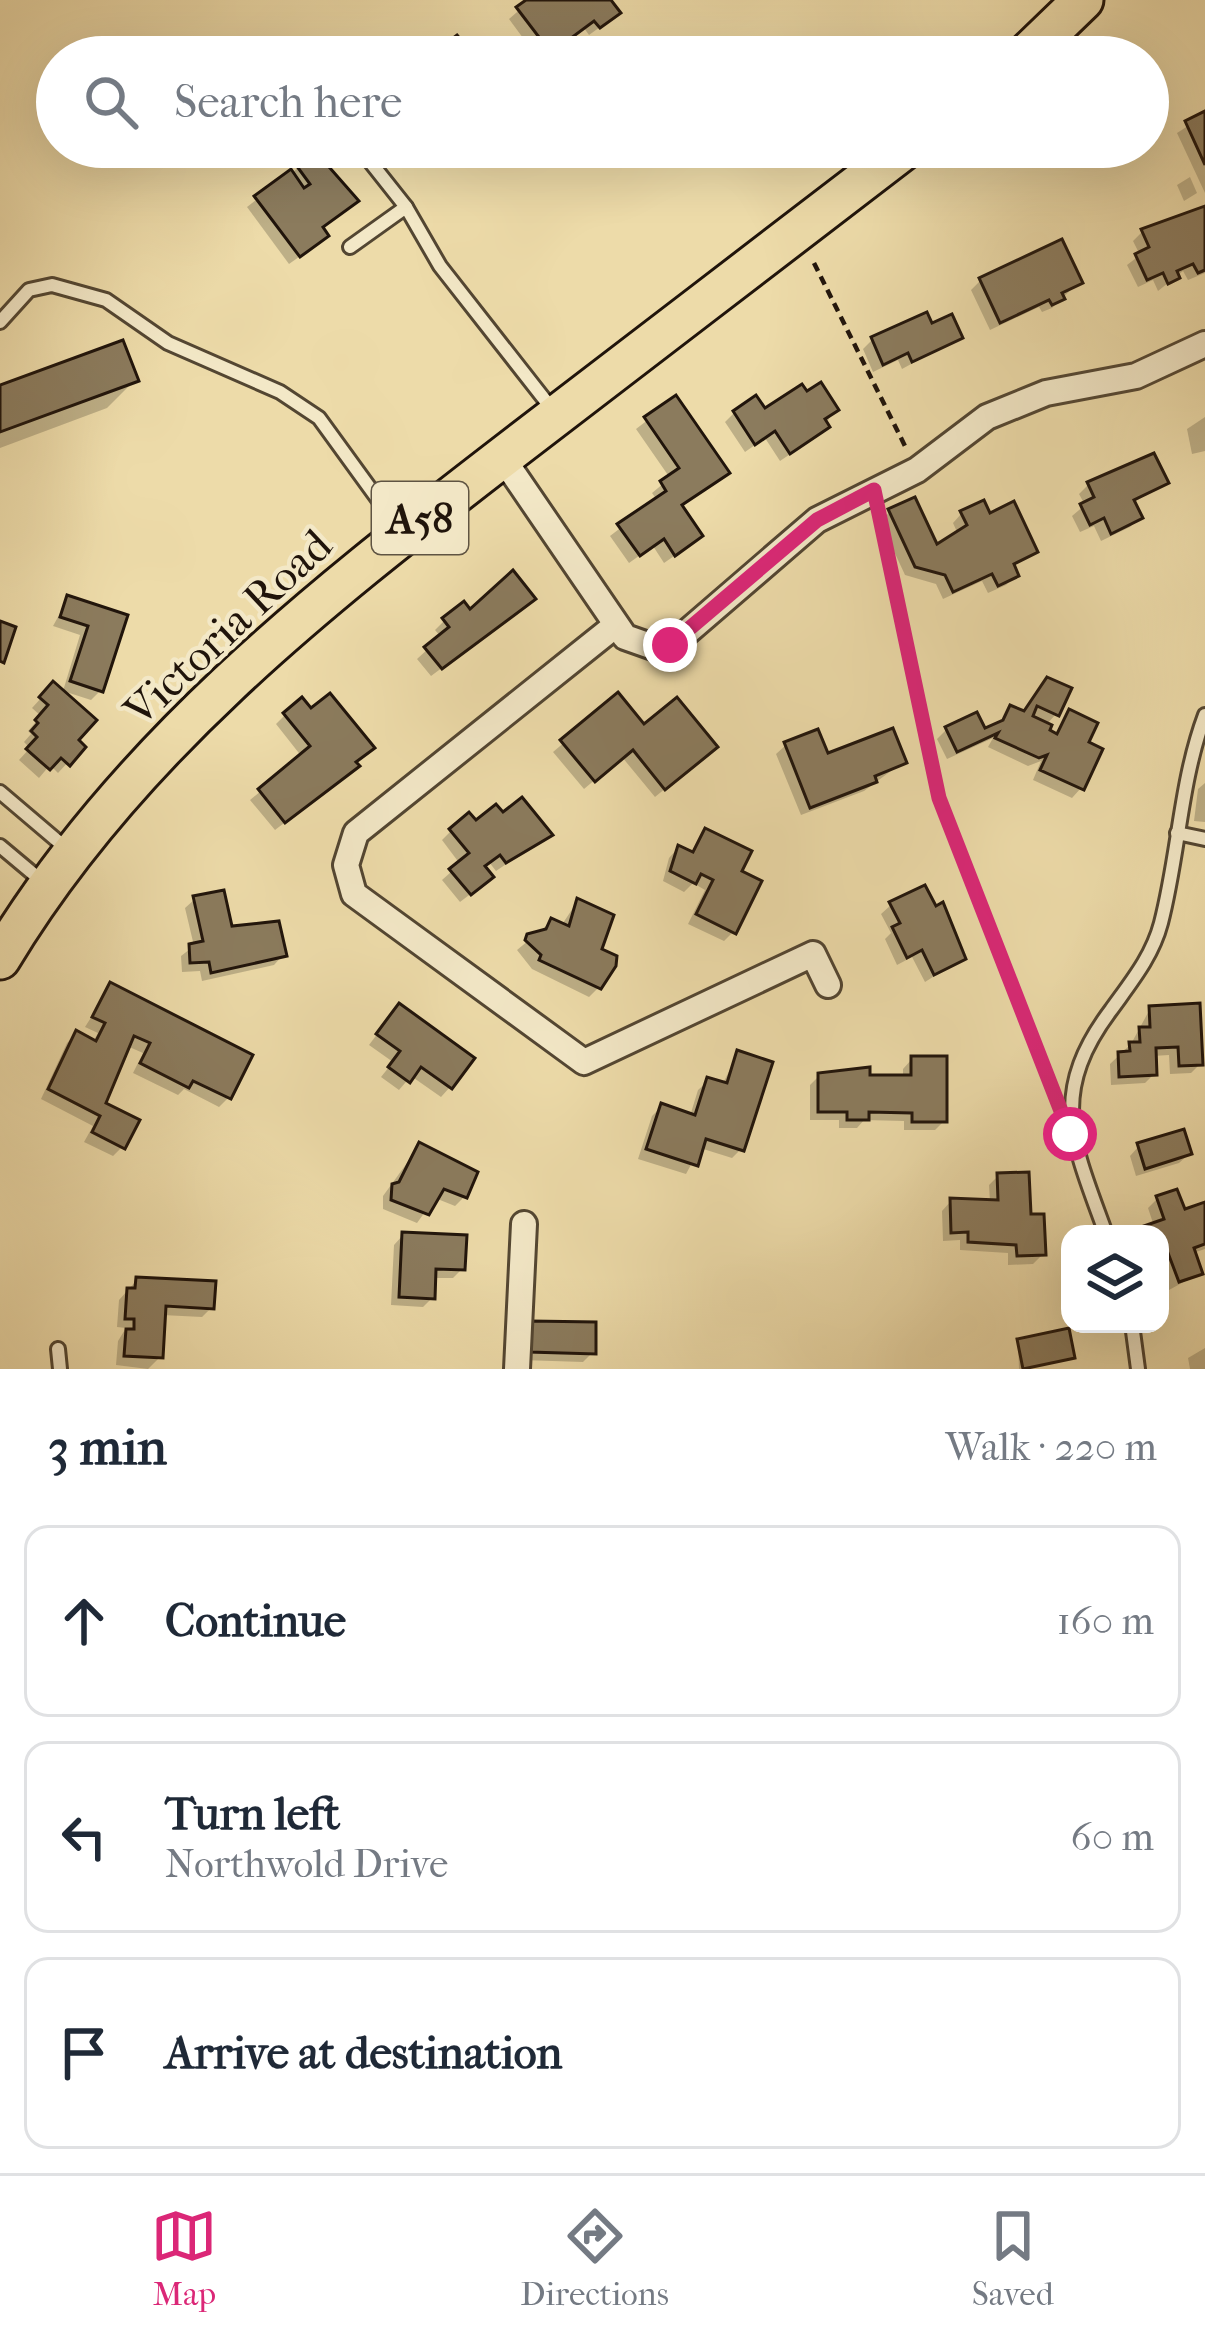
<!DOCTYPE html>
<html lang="en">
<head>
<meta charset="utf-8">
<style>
	body { margin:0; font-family:"IM FELL French Canon",serif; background:#f6f6f7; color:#1f2937 }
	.controls { position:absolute; right:36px; bottom:36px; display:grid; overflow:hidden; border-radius:24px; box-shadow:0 12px 48px #0002 }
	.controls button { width:108px; height:108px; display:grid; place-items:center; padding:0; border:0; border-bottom:3px solid #e0e1e3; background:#fff; color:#1f2937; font:60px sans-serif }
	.stop { position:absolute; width:36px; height:36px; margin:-27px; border:9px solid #db2777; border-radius:50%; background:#fff }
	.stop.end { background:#db2777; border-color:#fff; box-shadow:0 3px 12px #0008 }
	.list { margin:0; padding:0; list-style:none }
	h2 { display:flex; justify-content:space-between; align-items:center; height:156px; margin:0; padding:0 48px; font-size:51px }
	h2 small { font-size:39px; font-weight:400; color:#747a83 }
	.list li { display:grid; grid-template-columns:78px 1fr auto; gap:36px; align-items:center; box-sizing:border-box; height:192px; margin:0 24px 24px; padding:0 24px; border:3px solid #e0e1e3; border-radius:24px }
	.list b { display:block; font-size:45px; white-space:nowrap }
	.list p { margin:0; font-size:39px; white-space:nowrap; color:#747a83 }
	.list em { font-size:39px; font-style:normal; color:#747a83 }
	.icon { flex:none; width:66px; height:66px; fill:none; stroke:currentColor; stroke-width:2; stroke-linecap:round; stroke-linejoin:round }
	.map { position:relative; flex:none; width:1205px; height:1369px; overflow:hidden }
	.search { position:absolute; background:#fff; box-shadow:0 12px 48px #0002; left:36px; right:36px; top:36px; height:132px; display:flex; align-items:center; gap:30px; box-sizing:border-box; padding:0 42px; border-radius:66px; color:#747a83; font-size:45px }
	.sheet { height:804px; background:#fff }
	nav { display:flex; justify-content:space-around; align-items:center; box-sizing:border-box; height:168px; border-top:3px solid #e0e1e3; background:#fff; font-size:33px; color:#747a83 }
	nav a { display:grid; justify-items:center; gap:6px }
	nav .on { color:#db2777 }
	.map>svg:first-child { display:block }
	.shadow { fill:#0003 }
	.building { fill:#8b7b5d; stroke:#20140b; stroke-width:3 }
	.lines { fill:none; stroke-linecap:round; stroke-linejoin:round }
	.service-casing { stroke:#534632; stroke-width:18 }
	.minor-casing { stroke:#534632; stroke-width:30 }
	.trunk-casing { stroke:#20140b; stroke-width:45 }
	.path { stroke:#20140b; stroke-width:4.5; stroke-dasharray:9 6; stroke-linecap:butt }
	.service { stroke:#f3e8c7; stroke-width:12 }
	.minor { stroke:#f3e8c7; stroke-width:24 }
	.trunk { stroke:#eddba9; stroke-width:39 }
	.route { stroke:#db2777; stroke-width:15 }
	.labels { text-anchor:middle; stroke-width:9; stroke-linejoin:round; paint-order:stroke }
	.shield { fill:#f3e8c7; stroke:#5f5443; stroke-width:3 }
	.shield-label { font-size:42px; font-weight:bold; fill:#20140b }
	.street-label { font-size:45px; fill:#20140b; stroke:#f3e8c7 }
</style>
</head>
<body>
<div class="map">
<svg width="1205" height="1369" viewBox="0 0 1205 1369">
	<rect width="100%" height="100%" fill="#eddba9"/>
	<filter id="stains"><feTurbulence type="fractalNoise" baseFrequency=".00167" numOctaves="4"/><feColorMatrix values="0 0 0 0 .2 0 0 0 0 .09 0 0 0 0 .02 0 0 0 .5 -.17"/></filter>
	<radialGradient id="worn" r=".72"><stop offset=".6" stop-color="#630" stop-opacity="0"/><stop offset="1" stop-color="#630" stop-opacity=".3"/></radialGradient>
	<g class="shadow">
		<path d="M531 0H607V22L589 35 584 28 537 57 509 19Z"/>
		<path d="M1205 115V193L1177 133Z"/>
		<path d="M315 155 320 229 316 245 289 264 247 207Z"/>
		<path d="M1190 177 1197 193 1184 201 1177 185Z"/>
		<path d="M1205 209V273L1188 280 1183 271 1158 291 1153 280 1138 287 1127 265 1140 255 1133 241 1142 232Z"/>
		<path d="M981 280 1079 282 1052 308 1042 312 1039 307 990 330 971 290Z"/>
		<path d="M930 327 959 338 902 369 898 360 873 372 863 349 872 340Z"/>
		<path d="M135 380 107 408 0 448V388Z"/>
		<path d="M675 399 717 482 680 507 690 545 664 563 653 546 629 563 610 536 657 500 652 493 670 478 636 429Z"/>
		<path d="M836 409 817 436 780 461 765 438 745 452 725 422 734 413Z"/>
		<path d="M1205 417V451L1192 454 1187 429Z"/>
		<path d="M1165 483 1133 503 1139 518 1130 527 1101 541 1094 526 1080 532 1072 516 1085 505 1079 494 1089 484Z"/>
		<path d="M890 512 935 548 957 532 953 523 962 513 989 517 1035 552 1012 567 1016 575 1006 585 988 593 982 581 943 599 936 584 905 575 880 521Z"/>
		<path d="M68 599 124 617 101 690 91 700 63 691 80 635 53 626Z"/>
		<path d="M523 608 431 676 417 659 441 637 435 630 444 621Z"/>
		<path d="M53 685 82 747 58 773 50 765 39 778 19 760 30 748 24 742 31 734 28 731 41 716 32 708Z"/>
		<path d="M1038 690 1056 714 1046 725 1054 735 1069 713 1085 744 1081 788 1072 798 1033 780 1041 761 1028 766 988 747 993 738 947 759 937 739 947 729 983 732 997 726 1010 708 1022 714Z"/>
		<path d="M618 697 644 728 705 756 655 797 622 757 584 789 553 752Z"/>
		<path d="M285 715 353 763 347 775 275 830 250 800 302 757 276 724Z"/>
		<path d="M786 745 826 757 903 762 864 791 801 815 776 754Z"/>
		<path d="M1205 783V822L1194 821 1198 789Z"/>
		<path d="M502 816 549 835 496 871 489 862 482 867 481 886 460 902 442 880 460 864 442 840 451 831Z"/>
		<path d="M705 832 738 873 733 932 724 941 688 924 705 890 693 883 684 892 663 881 669 858 678 848 690 854Z"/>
		<path d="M195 899 230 930 283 955 274 965 202 981 200 971 182 972 181 956 194 946 185 908Z"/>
		<path d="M577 902 598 951 599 987 589 997 532 969 517 950 552 921 561 926Z"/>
		<path d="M891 905 963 958 925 982 912 957 897 965 885 939 891 933 881 914Z"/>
		<path d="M111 986 229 1097 219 1107 184 1089 178 1095 133 1073 143 1053 127 1046 102 1104 122 1147 113 1156 84 1142 93 1126 41 1099 67 1043 76 1034 93 1042 98 1033 85 1027Z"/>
		<path d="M1150 1009 1200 1064 1191 1073 1170 1074 1169 1055 1153 1056 1154 1074 1145 1083 1111 1085 1110 1064 1131 1044Z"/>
		<path d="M390 1017 450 1087 441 1097 411 1076 399 1090 381 1077 393 1062 369 1045Z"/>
		<path d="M738 1054 741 1149 732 1158 700 1148 686 1174 638 1159 652 1116 661 1107 690 1116 698 1090 708 1081 722 1085Z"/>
		<path d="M912 1059 944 1121 935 1130H904V1121L864 1120 857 1128H839V1120H810V1085L820 1075 903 1078V1069Z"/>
		<path d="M420 1145 451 1158 464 1197 455 1206 435 1198 417 1223 383 1209V1196Z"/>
		<path d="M1139 1146 1189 1154 1179 1163 1136 1176 1130 1156Z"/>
		<path d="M998 1176 1028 1218 1043 1254 1033 1264 1008 1265V1253L960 1250V1240L943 1241 942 1211 951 1201 990 1203 989 1185Z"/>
		<path d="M1157 1199 1183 1213 1205 1206V1249L1193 1253 1200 1273 1169 1290 1160 1264V1234H1139L1154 1226 1148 1208Z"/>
		<path d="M403 1235 462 1269 453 1278H433L432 1298 423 1307 391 1305 394 1245Z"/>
		<path d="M137 1280 211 1308 202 1317 162 1315 160 1357 148 1369 116 1365 118 1341 126 1328 117 1327 119 1300Z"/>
		<path d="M521 1333 593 1352 583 1362 521 1360Z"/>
		<path d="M1018 1342 1072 1357 1019 1369Z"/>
		<path d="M1205 1348V1369H1190L1188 1358Z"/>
	</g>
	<g class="building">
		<path d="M526 0H611L621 13 600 28 594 21 551 53 516 7Z"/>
		<path d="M457 35 475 57H428Z"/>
		<path d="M1205 111V165L1185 121Z"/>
		<path d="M315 151 359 201 323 227 329 236 300 257 254 196 291 169 304 188 310 184 296 165Z"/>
		<path d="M1205 206V270L1198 273 1193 264 1177 271 1180 278 1168 284 1163 273 1147 280 1135 254 1149 247 1141 229Z"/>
		<path d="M1062 239 1083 283 1062 293 1065 299 1052 305 1049 300 1000 323 979 278Z"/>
		<path d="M927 312 932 323 952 314 963 338 912 362 908 353 883 365 871 337Z"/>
		<path d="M123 340 139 381 0 432V385Z"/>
		<path d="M821 382 839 410 825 419 830 427 790 454 775 431 755 445 733 411 756 395 765 408 802 384 807 391Z"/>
		<path d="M676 395 730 473 682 505 703 536 675 556 664 539 640 556 617 524 666 491 660 481 679 468 644 417Z"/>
		<path d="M1154 453 1169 483 1134 500 1143 518 1111 534 1104 518 1090 525 1080 504 1094 497 1087 482Z"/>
		<path d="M915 497 937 544 967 525 960 511 984 500 990 513 1014 501 1038 552 1014 564 1019 576 998 586 992 574 953 592 945 575 915 567 888 509Z"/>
		<path d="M513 570 536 599 442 669 424 647 449 627 442 618 464 601 470 609Z"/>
		<path d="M67 595 128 615 103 692 70 681 88 626 60 617Z"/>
		<path d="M0 621 16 627 4 663 0 661Z"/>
		<path d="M1047 677 1072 688 1059 716 1037 706 1033 716 1052 725 1050 730 1057 734 1069 709 1098 723 1089 742 1103 749 1084 790 1040 770 1047 755 1039 758 995 738 998 733 957 752 945 727 977 712 985 728 1003 720 1010 705 1024 711Z"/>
		<path d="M53 681 97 720 79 740 86 747 70 766 61 758 50 770 26 749 37 737 31 731 38 723 35 720 48 705 39 697Z"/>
		<path d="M618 692 644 724 677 697 718 747 665 790 633 750 595 782 560 740Z"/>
		<path d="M330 693 375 748 356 762 360 766 285 823 258 789 310 746 283 713 302 697 311 708Z"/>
		<path d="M893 728 907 763 875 776 877 782 810 808 784 742 818 729 828 753Z"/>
		<path d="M522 797 553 835 506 863 500 855 485 866 494 877 471 895 449 869 469 853 449 829 469 812 476 820 496 804 503 812Z"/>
		<path d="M705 828 752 851 742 871 762 881 736 934 696 914 713 880 701 874 696 884 670 871 678 845 693 852Z"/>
		<path d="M925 885 936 906 943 902 966 959 934 975 922 950 907 958 892 927 900 923 889 902Z"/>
		<path d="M224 890 232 926 279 921 287 956 211 973 209 962 190 963 189 944 203 941 193 896Z"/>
		<path d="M577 898 614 915 602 949 617 956 616 966 601 989 539 960 541 955 525 940 527 934 546 929 551 918 569 926Z"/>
		<path d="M110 982 253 1055 231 1099 193 1081 189 1088 140 1063 150 1043 134 1036 106 1103 140 1120 125 1149 92 1132 100 1116 48 1089 76 1030 96 1041 105 1023 92 1017Z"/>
		<path d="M399 1003 475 1058 452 1089 421 1067 410 1083 388 1067 400 1051 376 1034Z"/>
		<path d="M1200 1003 1203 1065 1179 1066 1178 1047 1156 1048 1157 1075 1119 1077 1118 1052 1130 1051 1129 1042H1140L1139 1027H1150L1149 1006Z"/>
		<path d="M737 1050 773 1062 744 1151 706 1139 698 1166 646 1149 661 1103 695 1115 707 1077 727 1083Z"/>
		<path d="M911 1056H947V1122H912V1113L869 1112V1120H847V1112H818V1073L870 1067V1075H911Z"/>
		<path d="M1184 1129 1192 1154 1145 1169 1137 1143Z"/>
		<path d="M419 1142 478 1172 467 1198 444 1189 429 1215 391 1200 392 1184 399 1182Z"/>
		<path d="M1029 1172 1031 1214H1044L1046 1255 1017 1256 1016 1245 968 1242V1232L951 1233 950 1198 998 1200 997 1173Z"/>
		<path d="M1177 1189 1185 1209 1205 1202V1244L1194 1248 1203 1274 1179 1282 1168 1253 1160 1256V1234H1143L1141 1227 1164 1219 1156 1196Z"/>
		<path d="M402 1232 467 1235 465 1270 436 1269 435 1299 399 1297Z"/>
		<path d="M136 1277 216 1281 214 1309 166 1306 163 1358 124 1356 126 1329H134V1319H125L127 1288H135Z"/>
		<path d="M530 1321 596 1322V1354L529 1352Z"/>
		<path d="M1069 1328 1075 1358 1023 1369 1017 1339Z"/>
	</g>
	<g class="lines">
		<g class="service-casing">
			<g id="service">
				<path d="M368 159 406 207"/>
				<path d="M350 247 406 207 440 266 552 409"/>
				<path d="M0 322 29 290 52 285 106 300 168 343 280 392 319 418 401 531"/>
				<path d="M0 792 67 849"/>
				<path d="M1177 833 1205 839"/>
				<path d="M0 846 43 882"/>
				<path d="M1106 1234C1074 1145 1047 1095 1111 1010 1131 982 1152 957 1161 923 1179 854 1180 782 1205 715"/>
				<path d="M1132 1324 1138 1369"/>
				<path d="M58 1349 60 1369"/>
			</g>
		</g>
		<g class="minor-casing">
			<g id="minor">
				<path d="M502 457 625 637 659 649 679 639 817 520 917 470 987 417 1046 393 1136 376 1205 344"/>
				<path d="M616 625 356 833 346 865 354 894 584 1062 813 954 828 985"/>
				<path d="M517 1369 524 1224"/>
			</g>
		</g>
		<g class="trunk-casing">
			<g id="trunk">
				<path d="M1024 57 1083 0"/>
				<path d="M0 959C124 752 316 601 504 456 638 353 773 250 907 147"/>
			</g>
		</g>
		<g class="path">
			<path d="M814 263 905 446"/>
			<path d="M880 519 939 798 1051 1087"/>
		</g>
		<use href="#service" class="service"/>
		<use href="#minor" class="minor"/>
		<use href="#trunk" class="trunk"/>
	</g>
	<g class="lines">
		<path class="route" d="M670 645 817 520 874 490 939 798 1070 1134"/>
	</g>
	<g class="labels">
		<rect class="shield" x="372" y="482" width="96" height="72" rx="9"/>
		<g class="shield-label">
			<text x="420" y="533">A58</text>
		</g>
		<g class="street-label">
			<text transform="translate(227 627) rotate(-43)" y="16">Victoria Road</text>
		</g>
	</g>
	<rect width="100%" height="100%" filter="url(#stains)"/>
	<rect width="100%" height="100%" fill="url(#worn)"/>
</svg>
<div class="controls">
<button><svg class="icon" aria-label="layers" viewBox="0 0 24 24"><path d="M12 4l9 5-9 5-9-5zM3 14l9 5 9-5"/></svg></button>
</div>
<div class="stop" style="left:1070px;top:1134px"></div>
<div class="stop end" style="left:670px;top:645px"></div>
<div class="search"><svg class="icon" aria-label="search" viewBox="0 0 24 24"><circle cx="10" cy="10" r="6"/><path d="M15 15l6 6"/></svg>Search here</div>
</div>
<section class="sheet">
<h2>3 min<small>Walk · 220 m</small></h2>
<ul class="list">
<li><svg class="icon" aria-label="ahead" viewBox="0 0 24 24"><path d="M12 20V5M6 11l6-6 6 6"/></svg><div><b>Continue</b></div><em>160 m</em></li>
<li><svg class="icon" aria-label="left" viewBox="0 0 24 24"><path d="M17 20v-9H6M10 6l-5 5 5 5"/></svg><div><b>Turn left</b><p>Northwold Drive</p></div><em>60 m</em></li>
<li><svg class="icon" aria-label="arrive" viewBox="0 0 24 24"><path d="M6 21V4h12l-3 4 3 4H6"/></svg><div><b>Arrive at destination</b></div></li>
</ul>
</section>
<nav>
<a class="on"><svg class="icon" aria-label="map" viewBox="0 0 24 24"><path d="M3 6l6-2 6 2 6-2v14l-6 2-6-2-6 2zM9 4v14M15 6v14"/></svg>Map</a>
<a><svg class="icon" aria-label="directions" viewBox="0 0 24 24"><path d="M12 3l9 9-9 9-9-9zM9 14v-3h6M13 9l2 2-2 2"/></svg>Directions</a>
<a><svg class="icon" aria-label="saved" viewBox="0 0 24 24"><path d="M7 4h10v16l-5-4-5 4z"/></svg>Saved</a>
</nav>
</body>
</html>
